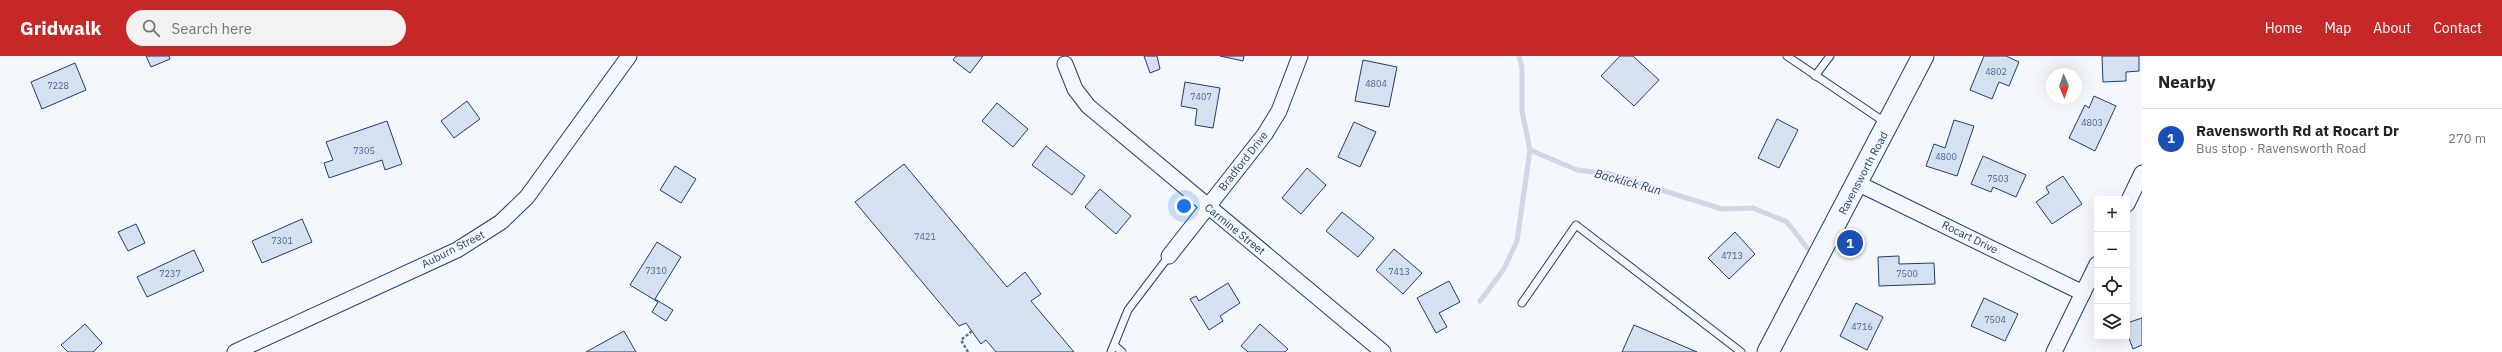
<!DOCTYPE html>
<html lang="en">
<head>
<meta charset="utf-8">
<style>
	body { margin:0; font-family:"IBM Plex Sans",sans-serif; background:#f2f2f2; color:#222 }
	.controls { position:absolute; right:12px; bottom:12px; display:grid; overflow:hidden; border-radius:4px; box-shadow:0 4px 16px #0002 }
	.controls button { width:36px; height:36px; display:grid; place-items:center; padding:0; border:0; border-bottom:1px solid #e0e0e0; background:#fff; color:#222; font:20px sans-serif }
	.compass { position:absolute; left:2046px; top:12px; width:36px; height:36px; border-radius:50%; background:#fff; box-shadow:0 4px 16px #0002; rotate:178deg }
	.you { position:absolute; left:1184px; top:150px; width:14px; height:14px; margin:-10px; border:3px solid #fff; border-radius:50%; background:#1a73e8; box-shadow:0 0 0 6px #1a73e833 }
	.badge { display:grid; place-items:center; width:26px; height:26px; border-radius:50%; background:#c62828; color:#fff; font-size:13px; font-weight:700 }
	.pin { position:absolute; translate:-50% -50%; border:2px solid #fff; box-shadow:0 1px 4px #0006 }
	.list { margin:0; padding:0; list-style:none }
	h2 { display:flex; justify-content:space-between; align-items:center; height:52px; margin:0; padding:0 16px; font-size:17px }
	h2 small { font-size:13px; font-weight:400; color:#767676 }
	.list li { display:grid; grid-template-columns:26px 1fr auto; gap:12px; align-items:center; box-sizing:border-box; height:60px; padding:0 16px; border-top:1px solid #e0e0e0 }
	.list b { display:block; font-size:15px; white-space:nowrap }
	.list p { margin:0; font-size:13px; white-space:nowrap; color:#767676 }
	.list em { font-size:13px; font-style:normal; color:#767676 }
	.icon { flex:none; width:22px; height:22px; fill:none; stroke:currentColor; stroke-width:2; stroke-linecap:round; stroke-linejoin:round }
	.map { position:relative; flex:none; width:2142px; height:296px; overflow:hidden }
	header { display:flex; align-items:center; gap:24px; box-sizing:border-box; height:56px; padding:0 20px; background:#c62828; color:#fff }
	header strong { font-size:19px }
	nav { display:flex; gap:22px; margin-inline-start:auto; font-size:14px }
	.search { width:280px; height:36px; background:#f2f2f2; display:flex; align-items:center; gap:10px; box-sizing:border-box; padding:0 14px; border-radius:22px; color:#767676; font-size:15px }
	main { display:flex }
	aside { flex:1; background:#fff }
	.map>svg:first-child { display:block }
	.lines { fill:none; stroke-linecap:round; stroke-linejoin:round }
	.stream { stroke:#cfd7e4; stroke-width:5 }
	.building { fill:#d5e0f0; stroke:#1d3f73 }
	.lane-casing { stroke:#1d3f73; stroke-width:9 }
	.street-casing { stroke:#1d3f73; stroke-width:17 }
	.secondary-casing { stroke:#1d3f73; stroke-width:23 }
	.path { stroke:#5e769c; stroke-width:2.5; stroke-dasharray:3 2; stroke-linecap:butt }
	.lane { stroke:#f4f7fb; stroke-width:7 }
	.street { stroke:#f4f7fb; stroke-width:15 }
	.secondary { stroke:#f4f7fb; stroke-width:21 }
	.labels { text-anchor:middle; stroke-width:3; stroke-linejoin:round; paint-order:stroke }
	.number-label { font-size:9px; fill:#4b6792 }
	.street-label { font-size:11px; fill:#1d3f73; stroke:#f4f7fb }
	.water-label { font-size:12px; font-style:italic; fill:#1d3f73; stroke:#f4f7fb }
</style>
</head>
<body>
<header>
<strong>Gridwalk</strong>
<div class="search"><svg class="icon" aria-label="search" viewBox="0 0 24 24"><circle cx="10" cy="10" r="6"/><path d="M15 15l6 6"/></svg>Search here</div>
<nav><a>Home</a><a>Map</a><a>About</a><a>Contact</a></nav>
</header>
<main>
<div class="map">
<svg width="2142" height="296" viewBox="0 0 2142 296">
	<rect width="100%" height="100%" fill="#f4f7fb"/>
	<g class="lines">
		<g class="stream">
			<path d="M1519 0 1522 11V55L1530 94 1577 114 1610 118 1722 153 1753 152 1787 166 1808 193"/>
			<path d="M1480 245 1504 213 1517 185 1530 94"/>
		</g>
	</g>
	<g class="building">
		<path d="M146 0H169L170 3 151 11Z"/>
		<path d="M956 0H983L970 17 953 4Z"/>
		<path d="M1144 0H1157L1160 13 1150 17Z"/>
		<path d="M1220 0H1244L1243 5Z"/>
		<path d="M1620 0H1633L1659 24 1634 50 1601 20Z"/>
		<path d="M1984 0H2006L2019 6 2009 30 1999 26 1992 43 1970 34Z"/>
		<path d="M2102 0H2139V15L2126 16V25L2103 26Z"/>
		<path d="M1363 4 1397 11 1389 51 1355 45Z"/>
		<path d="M75 7 86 34 42 53 31 26Z"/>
		<path d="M1185 26 1220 32 1213 72 1195 69 1197 53 1181 50Z"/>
		<path d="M2094 40 2116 50 2095 95 2069 82 2085 49 2089 52Z"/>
		<path d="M467 45 480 63 454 82 441 65Z"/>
		<path d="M997 47 1028 73 1013 91 982 65Z"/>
		<path d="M1777 63 1798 74 1779 112 1758 102Z"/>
		<path d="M1954 64 1974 70 1957 120 1926 110 1934 88 1945 92Z"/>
		<path d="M387 65 402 108 385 114 382 104 329 122 324 107 333 104 326 86Z"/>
		<path d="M1354 66 1376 76 1360 111 1338 101Z"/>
		<path d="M1046 90 1085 120 1072 139 1032 109Z"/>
		<path d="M1983 100 2026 119 2016 141 1993 131 1991 136 1971 128Z"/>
		<path d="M904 108 1007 231 1025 216 1041 238 1031 245 1074 296H996L986 284 981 288 966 267 959 270 855 146Z"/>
		<path d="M675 110 696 123 681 147 660 134Z"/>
		<path d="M1307 112 1326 129 1301 158 1282 142Z"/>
		<path d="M2063 120 2082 148 2052 168 2036 146 2049 137 2046 131Z"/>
		<path d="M1100 133 1131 160 1116 178 1085 151Z"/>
		<path d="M1342 156 1374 182 1358 201 1326 175Z"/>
		<path d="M302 163 312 186 262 207 252 185Z"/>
		<path d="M136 168 145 187 128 195 118 176Z"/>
		<path d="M1735 176 1755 198 1729 223 1708 202Z"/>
		<path d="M657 186 681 201 655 243 673 254 666 265 652 256 658 246 630 229Z"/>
		<path d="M1394 193 1422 217 1403 238 1376 214Z"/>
		<path d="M194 194 204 215 147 241 137 221Z"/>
		<path d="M1899 200V208L1934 207 1935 228 1879 230 1878 201Z"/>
		<path d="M1449 225 1460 246 1439 257 1447 271 1436 277 1417 242Z"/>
		<path d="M1228 227 1240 247 1220 260 1223 265 1209 274 1190 243 1196 240 1199 245Z"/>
		<path d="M1984 242 2018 258 2005 285 1971 270Z"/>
		<path d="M1856 247 1883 261 1867 294 1840 280Z"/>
		<path d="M2142 262V289L2133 293 2127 277V267Z"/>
		<path d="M85 268 102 287 93 296H68L61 289Z"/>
		<path d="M1260 268 1288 293 1285 296H1248L1241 290Z"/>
		<path d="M1634 269 1697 296H1622Z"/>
		<path d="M624 275 636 296H586Z"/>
	</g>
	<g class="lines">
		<g class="lane-casing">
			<g id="lane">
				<path d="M1787 0 1886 67"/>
				<path d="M1815 20 1830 0"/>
				<path d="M1522 247 1576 169 1741 296"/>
				<path d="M1114 289 1122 296"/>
				<path d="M1111 296 1128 254 1169 200"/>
			</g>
		</g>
		<g class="street-casing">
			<g id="street">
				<path d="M1065 8 1075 33 1088 50 1383 296"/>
				<path d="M1857 127 2083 237"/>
				<path d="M2127 148 2142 117"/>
				<path d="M1169 200 1265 78 1279 55 1300 0"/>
				<path d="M235 296 457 194 501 166 527 141 629 0"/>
				<path d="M2054 296 2097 208"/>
			</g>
		</g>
		<g class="secondary-casing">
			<path id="secondary" d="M1768 296 1923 0"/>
		</g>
		<path class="path" d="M968 296 961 284 972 275"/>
		<use href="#lane" class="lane"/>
		<use href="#street" class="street"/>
		<use href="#secondary" class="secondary"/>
	</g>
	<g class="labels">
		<g class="number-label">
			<text x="1996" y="19">4802</text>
			<text x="1376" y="31">4804</text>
			<text x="58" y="33">7228</text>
			<text x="1201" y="44">7407</text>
			<text x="2092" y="70">4803</text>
			<text x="364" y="98">7305</text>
			<text x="1946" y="104">4800</text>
			<text x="1998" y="126">7503</text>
			<text x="925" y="184">7421</text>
			<text x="282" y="188">7301</text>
			<text x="1732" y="203">4713</text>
			<text x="656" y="218">7310</text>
			<text x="1399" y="219">7413</text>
			<text x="170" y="221">7237</text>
			<text x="1907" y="221">7500</text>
			<text x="1995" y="267">7504</text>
			<text x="1862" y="274">4716</text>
		</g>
		<g class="street-label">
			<text transform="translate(1243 105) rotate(-52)" y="4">Bradford Drive</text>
			<text transform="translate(1863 117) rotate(-62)" y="4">Ravensworth Road</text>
			<text transform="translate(1235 173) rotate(39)" y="4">Carmine Street</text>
			<text transform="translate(1970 181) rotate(26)" y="4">Rocart Drive</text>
			<text transform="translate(453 193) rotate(-27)" y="4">Auburn Street</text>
		</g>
		<g class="water-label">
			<text transform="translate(1628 126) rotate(15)" y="4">Backlick Run</text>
		</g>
	</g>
</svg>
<div class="controls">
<button>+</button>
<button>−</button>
<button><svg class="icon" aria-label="locate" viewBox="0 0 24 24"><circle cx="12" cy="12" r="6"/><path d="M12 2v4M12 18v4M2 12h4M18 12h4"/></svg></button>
<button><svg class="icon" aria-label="layers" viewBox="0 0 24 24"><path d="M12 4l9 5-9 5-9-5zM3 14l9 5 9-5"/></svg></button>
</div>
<svg class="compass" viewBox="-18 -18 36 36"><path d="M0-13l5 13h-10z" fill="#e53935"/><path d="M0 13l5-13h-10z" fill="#767676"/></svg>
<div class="you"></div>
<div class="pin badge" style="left:1850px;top:187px;background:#1a4fb4">1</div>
</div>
<aside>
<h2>Nearby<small></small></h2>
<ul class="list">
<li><span class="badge" style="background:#1a4fb4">1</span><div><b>Ravensworth Rd at Rocart Dr</b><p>Bus stop · Ravensworth Road</p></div><em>270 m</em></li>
</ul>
</aside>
</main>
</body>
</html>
